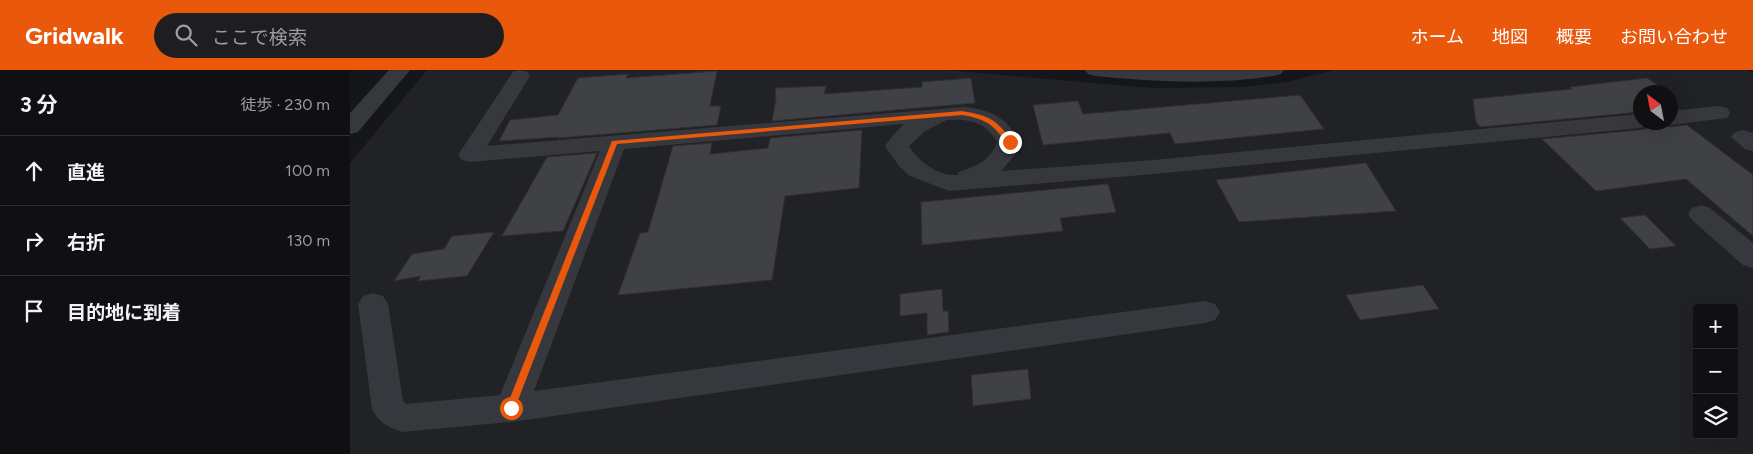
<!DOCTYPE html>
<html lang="ja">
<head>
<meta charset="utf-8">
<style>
	body { margin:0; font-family:Figtree,"Noto Sans JP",sans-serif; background:#1e1e20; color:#f1f3f6 }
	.controls { position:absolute; right:15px; bottom:15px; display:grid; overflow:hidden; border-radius:5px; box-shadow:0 5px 20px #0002 }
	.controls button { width:45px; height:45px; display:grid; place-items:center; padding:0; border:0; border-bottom:1px solid #303032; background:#101012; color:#f1f3f6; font:25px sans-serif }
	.compass { position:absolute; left:1283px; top:15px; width:45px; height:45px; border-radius:50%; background:#101012; box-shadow:0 5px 20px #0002; rotate:328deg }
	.stop { position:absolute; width:15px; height:15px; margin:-11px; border:4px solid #ea580c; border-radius:50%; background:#fff }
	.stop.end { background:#ea580c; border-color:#fff; box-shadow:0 1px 5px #0008 }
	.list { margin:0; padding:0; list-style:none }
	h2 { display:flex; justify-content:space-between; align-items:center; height:65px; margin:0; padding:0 20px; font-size:21px }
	h2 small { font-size:16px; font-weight:400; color:#9c9d9f }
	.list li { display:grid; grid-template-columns:32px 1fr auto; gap:15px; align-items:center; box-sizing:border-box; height:70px; padding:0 20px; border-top:1px solid #303032 }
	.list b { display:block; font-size:19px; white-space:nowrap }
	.list em { font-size:16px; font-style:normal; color:#9c9d9f }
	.icon { flex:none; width:28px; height:28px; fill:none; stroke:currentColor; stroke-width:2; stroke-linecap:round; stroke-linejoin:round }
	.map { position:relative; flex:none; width:1403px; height:384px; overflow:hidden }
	header { display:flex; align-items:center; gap:30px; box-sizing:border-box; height:70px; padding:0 25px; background:#ea580c; color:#fff }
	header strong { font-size:24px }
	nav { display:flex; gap:28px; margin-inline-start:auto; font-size:18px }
	.search { width:350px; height:45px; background:#1e1e20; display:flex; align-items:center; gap:12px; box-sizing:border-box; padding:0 18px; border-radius:28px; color:#9c9d9f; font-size:19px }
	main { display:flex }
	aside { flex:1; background:#101012 }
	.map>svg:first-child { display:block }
	.built { fill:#212225; fill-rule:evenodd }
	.building { fill:#3f4145; stroke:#2f2f34 }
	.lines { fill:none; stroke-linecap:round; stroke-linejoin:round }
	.minor { fill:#36383d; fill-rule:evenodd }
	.route { fill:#ea580c }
</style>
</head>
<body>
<header>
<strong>Gridwalk</strong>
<div class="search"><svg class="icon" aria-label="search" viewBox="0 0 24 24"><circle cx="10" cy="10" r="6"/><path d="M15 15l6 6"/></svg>ここで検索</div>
<nav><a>ホーム</a><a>地図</a><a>概要</a><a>お問い合わせ</a></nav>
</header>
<main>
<aside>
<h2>3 分<small>徒歩 · 230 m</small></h2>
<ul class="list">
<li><svg class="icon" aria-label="ahead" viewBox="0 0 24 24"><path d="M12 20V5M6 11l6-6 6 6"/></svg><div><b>直進</b></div><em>100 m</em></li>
<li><svg class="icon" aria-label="right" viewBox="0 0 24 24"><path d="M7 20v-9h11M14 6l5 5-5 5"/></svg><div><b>右折</b></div><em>130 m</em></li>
<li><svg class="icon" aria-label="arrive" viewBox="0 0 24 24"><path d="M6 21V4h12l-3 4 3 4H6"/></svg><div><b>目的地に到着</b></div></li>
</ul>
</aside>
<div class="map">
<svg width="1403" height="384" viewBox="0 0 1403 384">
	<rect width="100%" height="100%" fill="#151618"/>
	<path class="built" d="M77 0H596L801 18 894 17 936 12 986 0H1398L1403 3V384H0V93ZM1290 22H1320V52H1290ZM1347 238H1384V365H1347Z"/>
	<g class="building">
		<path d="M367 1 360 36H371L367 55 208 68 209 67 149 71 160 50 208 45 228 8 278 4 276 8Z"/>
		<path d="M621 8 625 33 422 51 426 29 425 18 476 16 474 24 572 17V12Z"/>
		<path d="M1297 8 1317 22H1290V42L1130 57 1126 52 1123 29 1222 19 1220 17Z"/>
		<path d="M950 25 974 59 825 74 820 63 693 75 683 35 728 31 733 44Z"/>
		<path d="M1302 52H1310L1320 57 1337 55 1403 105V166L1336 109 1246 121 1192 69 1290 60 1298 58Z"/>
		<path d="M512 60 509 118 435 126 422 210 268 225 290 163 298 162 323 76 362 73 360 84 418 78 420 68Z"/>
		<path d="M247 83 213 161 152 166 197 87Z"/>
		<path d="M1016 93 1046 141 889 152 866 110Z"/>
		<path d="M758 114 766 142 710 148 713 161 572 175 571 132Z"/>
		<path d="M1295 145 1326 176 1300 179 1270 148Z"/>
		<path d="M144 162 117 206 68 211 71 206 44 211 62 184 94 179 102 166Z"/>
		<path d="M1073 215 1089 239 1010 250 996 225Z"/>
		<path d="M592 219 593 241H598L599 262 577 265V243L550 246V224Z"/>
		<path d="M678 299 681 329 623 336 621 305Z"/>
	</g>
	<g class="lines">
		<g class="minor">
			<path d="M39 0H60L8 62 0 64V43Z"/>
			<path d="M169 0 177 2 180 6 137 76 614 37C643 40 655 47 671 72L665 85 651 101 804 90 1290 44V52H1300L1298 56 1290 58 804 104 599 121 560 106 549 96 535 76 543 65 554 54 274 79 184 321 855 231 865 234 870 242 865 250 855 253 161 352 52 362C38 357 28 352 22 339L8 234 13 226 23 223 33 226 38 234 53 331 56 334 150 325 250 81 120 92 112 90 108 85 163 2ZM597 50C619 49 635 51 647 72 641 90 627 96 609 102L607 105C588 106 569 92 559 76L575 61Z"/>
			<path d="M735 0H934L931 4 924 6C864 15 805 12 745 6L738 4Z"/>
			<path d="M1369 36 1377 38 1380 43 1377 48 1320 55 1312 52H1320V41Z"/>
			<path d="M1393 60 1403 63V81L1395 79 1381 67 1385 62Z"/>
			<path d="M1351 135 1360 138 1403 173V198L1393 195 1342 150 1338 144 1342 138Z"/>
		</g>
	</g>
	<path class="route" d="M612 41C640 46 646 49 663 72L657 74C643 54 636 49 612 45L267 74 165 338 164 341H157L156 338 262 71Z"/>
</svg>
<div class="controls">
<button>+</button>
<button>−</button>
<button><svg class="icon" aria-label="layers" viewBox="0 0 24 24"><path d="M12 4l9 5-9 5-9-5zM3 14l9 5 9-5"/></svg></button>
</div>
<svg class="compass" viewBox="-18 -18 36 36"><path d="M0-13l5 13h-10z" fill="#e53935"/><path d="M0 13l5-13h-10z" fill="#9c9d9f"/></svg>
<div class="stop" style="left:161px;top:338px"></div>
<div class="stop end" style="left:660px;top:72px"></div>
</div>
</main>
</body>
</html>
